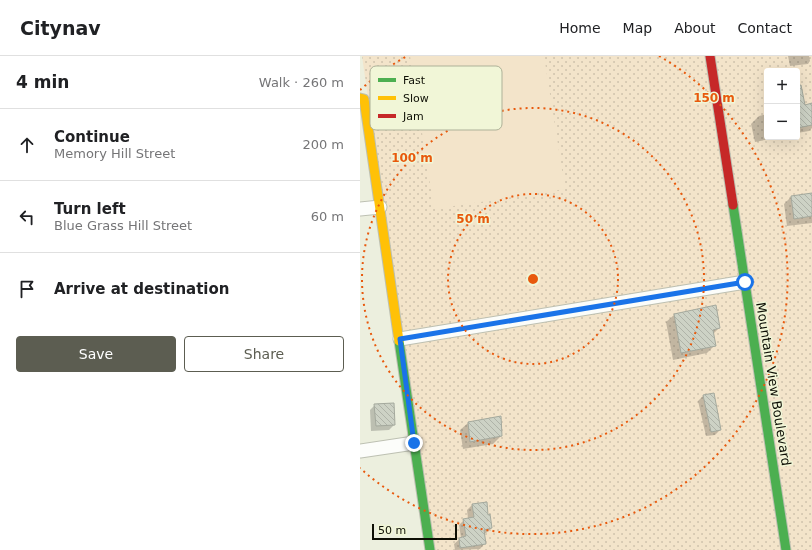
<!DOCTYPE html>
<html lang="en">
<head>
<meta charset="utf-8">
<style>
	body { margin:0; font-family:"DejaVu Sans",sans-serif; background:#f2f2f2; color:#202124 }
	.controls { position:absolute; right:12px; top:12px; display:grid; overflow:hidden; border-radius:4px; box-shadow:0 4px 16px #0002 }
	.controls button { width:36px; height:36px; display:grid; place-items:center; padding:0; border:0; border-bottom:1px solid #e0e0e0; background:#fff; color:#202124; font:20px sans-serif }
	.scale { position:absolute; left:12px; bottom:10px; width:85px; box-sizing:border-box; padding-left:4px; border:2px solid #0e0f05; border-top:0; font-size:11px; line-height:14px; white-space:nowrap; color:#0e0f05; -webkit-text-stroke:3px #f1f6d7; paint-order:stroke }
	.stop { position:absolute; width:12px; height:12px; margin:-9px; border:3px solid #1a73e8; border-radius:50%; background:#fff }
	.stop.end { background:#1a73e8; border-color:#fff; box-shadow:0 1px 4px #0008 }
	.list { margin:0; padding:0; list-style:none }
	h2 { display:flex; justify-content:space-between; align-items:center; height:52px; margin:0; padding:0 16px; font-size:17px }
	h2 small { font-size:13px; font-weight:400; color:#757577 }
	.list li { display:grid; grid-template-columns:26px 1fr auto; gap:12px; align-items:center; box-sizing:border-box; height:72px; padding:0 16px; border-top:1px solid #e0e0e0 }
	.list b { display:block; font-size:15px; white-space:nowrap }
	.list p { margin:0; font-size:13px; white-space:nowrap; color:#757577 }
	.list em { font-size:13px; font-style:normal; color:#757577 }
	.actions { display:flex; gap:8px; padding:12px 16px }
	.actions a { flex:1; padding:9px 0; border:1px solid #5c5d51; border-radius:4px; text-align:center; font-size:14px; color:#5c5d51 }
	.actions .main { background:#5c5d51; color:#fff }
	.icon { flex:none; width:22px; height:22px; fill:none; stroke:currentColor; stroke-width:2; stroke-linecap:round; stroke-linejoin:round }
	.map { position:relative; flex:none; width:452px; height:494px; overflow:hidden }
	header { display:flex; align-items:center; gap:24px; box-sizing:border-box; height:56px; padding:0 20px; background:#fff; border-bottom:1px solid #e0e0e0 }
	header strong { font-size:19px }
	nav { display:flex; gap:22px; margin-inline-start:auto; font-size:14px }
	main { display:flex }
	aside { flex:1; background:#fff }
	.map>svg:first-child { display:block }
	.grass { fill:url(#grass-dots); fill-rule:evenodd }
	.pitch { fill:#f3e4ca }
	.shadow { fill:#0003 }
	.building { fill:url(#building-back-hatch); stroke:#a4a99d }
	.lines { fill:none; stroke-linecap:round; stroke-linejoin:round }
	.street-casing { stroke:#bdc0b2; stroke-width:15 }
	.fast-casing { stroke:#bdc0b2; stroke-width:11 }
	.slow-casing { stroke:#bdc0b2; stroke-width:11 }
	.jam-casing { stroke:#bdc0b2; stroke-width:11 }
	.street { stroke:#fcfdfa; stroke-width:13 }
	.fast { stroke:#4caf50; stroke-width:9 }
	.slow { stroke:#ffc107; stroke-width:9 }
	.jam { stroke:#c62828; stroke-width:9 }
	.route { stroke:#1a73e8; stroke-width:5 }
	.ring { fill:none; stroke:#e8590c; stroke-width:2; stroke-dasharray:2 4 }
	.labels { text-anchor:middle; stroke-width:3; stroke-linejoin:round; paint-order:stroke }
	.street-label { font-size:13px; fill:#0e0f05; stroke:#f1f6d7 }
	.key { fill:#f1f6d7; stroke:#adb198; stroke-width:1 }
	.key-label { font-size:11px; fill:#0e0f05 }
	.centre { fill:#e8590c; stroke:#f1f6d7; stroke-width:2 }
	.ring-label { font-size:12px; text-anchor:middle; font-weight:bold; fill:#e8590c; stroke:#f1f6d7; stroke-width:3; stroke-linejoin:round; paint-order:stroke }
</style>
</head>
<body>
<header>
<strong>Citynav</strong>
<nav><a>Home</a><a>Map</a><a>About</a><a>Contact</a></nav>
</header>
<main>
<aside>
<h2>4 min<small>Walk · 260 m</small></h2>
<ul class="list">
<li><svg class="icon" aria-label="ahead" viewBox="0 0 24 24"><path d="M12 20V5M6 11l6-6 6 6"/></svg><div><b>Continue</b><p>Memory Hill Street</p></div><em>200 m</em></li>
<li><svg class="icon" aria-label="left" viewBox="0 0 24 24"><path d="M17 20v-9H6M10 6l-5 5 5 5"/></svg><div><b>Turn left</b><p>Blue Grass Hill Street</p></div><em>60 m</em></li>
<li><svg class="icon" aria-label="arrive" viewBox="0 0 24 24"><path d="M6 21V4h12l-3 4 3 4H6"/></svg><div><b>Arrive at destination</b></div></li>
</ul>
<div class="actions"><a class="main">Save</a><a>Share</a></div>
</aside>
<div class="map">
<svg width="452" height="494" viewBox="0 0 452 494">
	<defs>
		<pattern id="grass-dots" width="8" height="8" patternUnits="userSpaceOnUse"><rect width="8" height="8" fill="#f3e4ca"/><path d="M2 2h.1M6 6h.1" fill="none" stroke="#cfc2ac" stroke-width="1.8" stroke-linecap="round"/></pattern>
		<pattern id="building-back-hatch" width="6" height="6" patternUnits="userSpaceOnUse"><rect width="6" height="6" fill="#cdd2c5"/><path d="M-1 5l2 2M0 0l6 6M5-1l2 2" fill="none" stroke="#afb3a8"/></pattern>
	</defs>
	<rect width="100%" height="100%" fill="#ecefde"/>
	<path class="grass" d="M2 0H452V494H73ZM407 15H437V81H407Z"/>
	<path class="pitch" d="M50 0H184L205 133 74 153Z"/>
	<g class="shadow">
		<path d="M428 0H449L450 5 448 8 430 10Z"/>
		<path d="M437 43 444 50 452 48V72L449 75 437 77Z"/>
		<path d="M407 58V81H420L395 86 391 68 399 60Z"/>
		<path d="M452 138V167L427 170 424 148 432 140Z"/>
		<path d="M355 250 359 272 353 278 355 289 347 297 313 304 306 266 314 259Z"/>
		<path d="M353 338 360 374 355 379 346 380 338 345 343 340Z"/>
		<path d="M15 349 34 369 29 374 11 375 10 354Z"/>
		<path d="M140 362 141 380 133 388 103 393 100 374 108 367Z"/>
		<path d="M112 449 127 460 131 472 126 477H123L125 487 120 493 95 494 94 488 101 482 99 469 104 464 108 463 107 454Z"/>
	</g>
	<g class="building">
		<path d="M441 29 445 49 452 47V69L437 72V30Z"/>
		<path d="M452 137V160L434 163 431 140Z"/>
		<path d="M356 249 360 272 353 274 356 290 321 297 314 258Z"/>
		<path d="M354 337 361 374 351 376 343 339Z"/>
		<path d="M34 347 35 369 16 370 14 348Z"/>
		<path d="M141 360 142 380 110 386 108 366Z"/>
		<path d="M127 446 128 459 130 458 132 472 124 474 126 488 100 492 99 482 106 480 103 463 114 461 112 448Z"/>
	</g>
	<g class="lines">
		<g class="street-casing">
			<g id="street">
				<path d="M0 153 20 151"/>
				<path d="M40 283 385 226"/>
				<path d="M0 395 54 387"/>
			</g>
		</g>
		<g class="fast-casing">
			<g id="fast">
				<path d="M373 149 426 494"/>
				<path d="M39 285 70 494"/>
			</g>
		</g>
		<g class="slow-casing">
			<path id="slow" d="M0 42 4 43 39 285"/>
		</g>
		<g class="jam-casing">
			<path id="jam" d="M350 0 373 149"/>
		</g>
		<use href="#street" class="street"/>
		<use href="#fast" class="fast"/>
		<use href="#slow" class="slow"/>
		<use href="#jam" class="jam"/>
	</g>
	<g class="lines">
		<path class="route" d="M54 387 40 283 385 226"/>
	</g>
	<g class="ring">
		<circle cx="173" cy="223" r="85"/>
		<circle cx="173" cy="223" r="171"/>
		<path d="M0 34A256 256 0 0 1 47 0M299 0A256 256 0 1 1 0 412"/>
	</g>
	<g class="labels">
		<g class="street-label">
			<text transform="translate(414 328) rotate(81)" y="5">Mountain View Boulevard</text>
		</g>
	</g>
	<rect x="10" y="10" width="132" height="64" rx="6" class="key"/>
	<rect x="18" y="22" width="18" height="4" fill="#4caf50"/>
	<rect x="18" y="40" width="18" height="4" fill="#ffc107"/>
	<rect x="18" y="58" width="18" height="4" fill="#c62828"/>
	<g class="key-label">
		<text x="43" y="28">Fast</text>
		<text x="43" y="46">Slow</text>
		<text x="43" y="64">Jam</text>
	</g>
	<circle cx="173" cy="223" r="6" class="centre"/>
	<g class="ring-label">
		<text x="354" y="46">150 m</text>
		<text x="52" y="106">100 m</text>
		<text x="113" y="167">50 m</text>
	</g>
</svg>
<div class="controls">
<button>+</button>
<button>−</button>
</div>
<div class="scale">50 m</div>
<div class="stop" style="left:385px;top:226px"></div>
<div class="stop end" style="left:54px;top:387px"></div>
</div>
</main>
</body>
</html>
